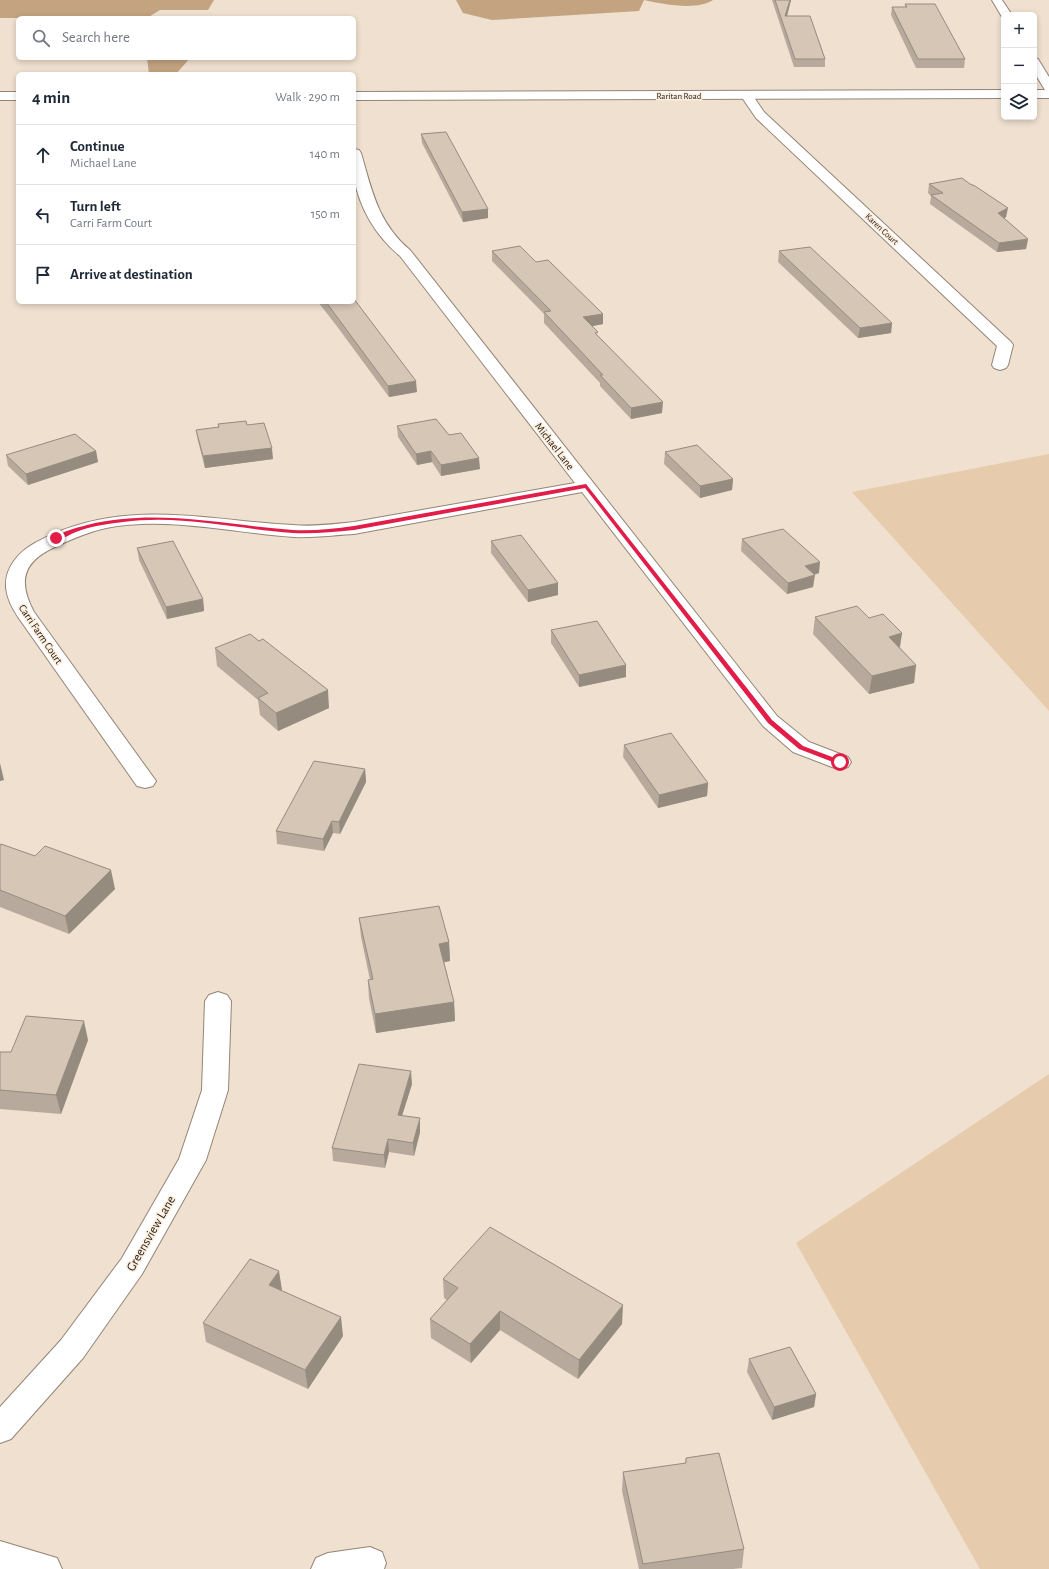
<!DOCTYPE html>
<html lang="en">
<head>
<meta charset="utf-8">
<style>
	body { margin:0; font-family:"Alegreya Sans",sans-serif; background:#f2f2f3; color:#1f2937 }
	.controls { position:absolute; right:12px; top:12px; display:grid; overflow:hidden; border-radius:6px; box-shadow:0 2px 6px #0003 }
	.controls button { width:36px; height:36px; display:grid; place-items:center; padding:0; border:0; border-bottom:1px solid #e0e1e3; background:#fff; color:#1f2937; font:20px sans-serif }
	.stop { position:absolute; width:12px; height:12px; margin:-9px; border:3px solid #e11d48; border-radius:50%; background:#fff }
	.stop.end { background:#e11d48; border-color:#fff; box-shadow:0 1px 4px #0008 }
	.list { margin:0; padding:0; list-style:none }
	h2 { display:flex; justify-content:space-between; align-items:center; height:52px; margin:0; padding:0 16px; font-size:17px }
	h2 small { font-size:13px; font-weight:400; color:#747a83 }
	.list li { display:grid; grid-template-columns:26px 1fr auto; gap:12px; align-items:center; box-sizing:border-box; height:60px; padding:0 16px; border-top:1px solid #e0e1e3 }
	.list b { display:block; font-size:15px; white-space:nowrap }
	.list p { margin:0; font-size:13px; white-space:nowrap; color:#747a83 }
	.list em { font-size:13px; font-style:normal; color:#747a83 }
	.icon { flex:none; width:22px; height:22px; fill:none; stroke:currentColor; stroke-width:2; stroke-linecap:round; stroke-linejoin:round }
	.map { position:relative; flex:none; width:1049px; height:1569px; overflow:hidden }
	.search { position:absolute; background:#fff; box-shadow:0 2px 6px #0003; left:16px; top:16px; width:340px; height:44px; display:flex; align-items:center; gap:10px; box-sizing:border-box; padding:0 14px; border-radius:6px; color:#747a83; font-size:15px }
	.panel { position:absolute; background:#fff; box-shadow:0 2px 6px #0003; left:16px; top:72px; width:340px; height:232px; border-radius:6px }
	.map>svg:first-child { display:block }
	.green { fill:#e6cbac }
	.forest { fill:#c3a380 }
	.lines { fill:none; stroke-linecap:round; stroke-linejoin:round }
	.minor-casing { stroke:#938576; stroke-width:2 }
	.tertiary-casing { stroke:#938576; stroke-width:2 }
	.minor { fill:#fff; fill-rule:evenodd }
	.tertiary { fill:#fff; fill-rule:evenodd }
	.wall { fill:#b7aa9d }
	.shaded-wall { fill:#958b7f }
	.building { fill:#d5c6b6; stroke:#958b7f }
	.route { fill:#e11d48 }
	.labels { text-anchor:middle; stroke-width:3; stroke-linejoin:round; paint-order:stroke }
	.far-street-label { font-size:9px; fill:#29231d; stroke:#fceddc }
	.street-label { font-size:11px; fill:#29231d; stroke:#fceddc }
	.near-street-label { font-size:13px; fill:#29231d; stroke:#fceddc }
</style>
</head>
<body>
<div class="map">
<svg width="1049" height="1569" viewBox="0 0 1049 1569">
	<rect width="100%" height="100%" fill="#efe0cf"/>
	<g class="green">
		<path d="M1049 454V711L852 492Z"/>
		<path d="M1049 1074V1569H980L796 1243Z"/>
	</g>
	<g class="forest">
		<path d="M0 0H214L208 10H160L147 18H0Z"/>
		<path d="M456 0H644L639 11 492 20 463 13Z"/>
		<path d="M644 0H713C697 11 662 4 644 0Z"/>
		<path d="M147 58H190L176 74H149Z"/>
	</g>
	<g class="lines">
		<g class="minor-casing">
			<g id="minor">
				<path d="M992 0H1002L1012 15H1004V18L1002 17Z"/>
				<path d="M1034 58 1038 59 1049 77V91L1045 90 1034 72Z"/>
				<path d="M747 92 751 93 764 112 1011 342 1013 345 1008 365 1006 368 1000 370 994 368 992 365 997 346 756 118 741 96 743 93Z"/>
				<path d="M354 149 359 150 361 153C372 191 378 223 410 250L777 716 809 742 848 757 851 762 848 767 840 769 832 767 793 752 763 726 582 492 354 534C334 535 314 538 294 537 232 533 168 516 106 528 88 532 72 539 55 547 22 562 18 582 34 612L156 781 153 786 145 788 137 786 18 617C6 599 0 580 14 561 24 547 38 541 53 534 133 499 211 521 293 525 314 527 334 524 354 522L575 483 400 256C376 236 359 208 354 177 353 168 354 158 354 149Z"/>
				<path d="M218 992 227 995 231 1001 228 1090 206 1160 142 1274 83 1358 11 1439 0 1443V1407L61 1340 122 1258 179 1159 202 1090 205 1001 209 995Z"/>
				<path d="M0 1541 57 1558 62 1569H0Z"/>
				<path d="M370 1547 382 1552 386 1563 384 1569H311L316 1558 328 1553Z"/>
			</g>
		</g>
		<g class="tertiary-casing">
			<g id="tertiary">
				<path d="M1004 90V98L354 100V92Z"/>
				<rect x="1034" y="90" width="15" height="8"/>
				<rect x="0" y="92" width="18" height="8"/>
			</g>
		</g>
		<use href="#minor" class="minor"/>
		<use href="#tertiary" class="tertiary"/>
	</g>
	<g class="wall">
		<path d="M772 0H791L787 16 825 59V67H794Z"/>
		<path d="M905 4 965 59 964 68H916L891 15 892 7H905Z"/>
		<path d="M421 134 488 209V218L463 222 422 143Z"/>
		<path d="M929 184 1006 217 1004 218 1028 239 1026 249 997 252 930 204 931 196 928 193Z"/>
		<path d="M492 251 536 262 603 314V324L592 326 598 336 662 413 631 419 600 386V383L544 323V314L492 261Z"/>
		<path d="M779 251 892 323 891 333 858 338 778 262Z"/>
		<path d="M318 302H354L417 392 389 397 336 325Z"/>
		<path d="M218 424 247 425 273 459 205 468 198 441 196 430 218 427Z"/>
		<path d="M397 426 449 435 480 469 441 476 432 462 417 465 398 437Z"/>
		<path d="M96 451 98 462 28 485 8 466 6 455Z"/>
		<path d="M665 452 733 479 732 490 700 498 664 464Z"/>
		<path d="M742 539 819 573 814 575 813 587 787 594 741 551Z"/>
		<path d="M491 541 558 583V595L528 602 491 553Z"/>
		<path d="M137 548 203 599 204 611 167 619 139 560Z"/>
		<path d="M815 617 869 618 902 633 900 648 916 665 914 683 869 694 813 634Z"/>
		<path d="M551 630 626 665V677L579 687 551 643Z"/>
		<path d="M215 648 329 708 278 731 260 715 258 700 217 666Z"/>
		<path d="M624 745 708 783 707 796 658 808 623 757Z"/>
		<path d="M365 769 366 782 340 834 333 833 324 851 277 844 276 831Z"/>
		<path d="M0 845 35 856 115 889 69 934 0 907Z"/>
		<path d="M359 918 449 942 450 961 444 962 454 1002 455 1021 376 1033 369 999 368 980H370L361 937Z"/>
		<path d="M88 1040 61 1114 0 1109V1052H11Z"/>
		<path d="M412 1084 402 1116 420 1132 414 1156 389 1152 385 1168 333 1161 332 1148Z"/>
		<path d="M443 1279 622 1324 578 1379 500 1330 471 1363 431 1338 430 1319 447 1300 444 1298Z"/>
		<path d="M282 1290 281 1291 343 1336 308 1389 206 1342 203 1323Z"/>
		<path d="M749 1359 816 1394 814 1407 772 1420 747 1372Z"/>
		<path d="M686 1458 744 1549 742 1568 733 1569H639L622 1491 623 1472 685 1464Z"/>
	</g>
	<g class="shaded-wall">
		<path d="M790 0H791L785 24V16Z"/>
		<path d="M1008 208 1006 217 997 222 998 213Z"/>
		<path d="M488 209V218L463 222 462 212Z"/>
		<path d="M1028 239 1026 249 997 252 999 243Z"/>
		<path d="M603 314V324L583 328V317Z"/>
		<path d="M892 323 891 333 858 338 860 328Z"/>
		<path d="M416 381 417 392 389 397 388 386Z"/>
		<path d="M663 402 662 413 631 419V408Z"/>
		<path d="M272 448 273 459 205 468 203 456Z"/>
		<path d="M96 451 98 462 28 485 26 474Z"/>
		<path d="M431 451 432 462 417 465 416 454Z"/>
		<path d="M479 458 480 469 441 476V465Z"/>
		<path d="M733 479 732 490 700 498V486Z"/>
		<path d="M820 562 819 573 803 578 805 566Z"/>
		<path d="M815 575 813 587 787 594 788 583Z"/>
		<path d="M558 583V595L528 602V590Z"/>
		<path d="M203 599 204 611 167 619 166 607Z"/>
		<path d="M902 633 899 651 889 637Z"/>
		<path d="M626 665V677L579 687V675Z"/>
		<path d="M916 665 914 683 869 694 872 676Z"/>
		<path d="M328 690 329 708 278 731 276 713Z"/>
		<path d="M0 763 4 780 0 781Z"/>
		<path d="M365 769 366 782 340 834 339 822Z"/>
		<path d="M708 783 707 796 658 808 659 795Z"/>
		<path d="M332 821 333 833 324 851 323 839Z"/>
		<path d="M111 870 115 889 69 934 65 916Z"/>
		<path d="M449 942 450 961 440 963 439 944Z"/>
		<path d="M454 1002 455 1021 376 1033 375 1014Z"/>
		<path d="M84 1021 88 1040 61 1114 56 1095Z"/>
		<path d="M411 1071 412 1084 398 1128V1115Z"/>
		<path d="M420 1118V1132L414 1156 413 1143Z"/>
		<path d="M388 1139 389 1152 385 1168 384 1155Z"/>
		<path d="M279 1271 282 1290 271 1304 269 1285Z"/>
		<path d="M623 1305 622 1324 578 1379 579 1360Z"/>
		<path d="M500 1311V1330L471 1363 470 1344Z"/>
		<path d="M341 1317 343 1336 308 1389 305 1370Z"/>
		<path d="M816 1394 814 1407 772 1420 774 1407Z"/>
	</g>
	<g class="building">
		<path d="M775 0H790L785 16H810L825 59H795Z"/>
		<path d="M905 4H935L965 59H918L892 7H907Z"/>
		<path d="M446 132 488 209 462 212 421 134Z"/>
		<path d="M962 178 970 184 975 186 1008 208 998 213 1028 239 999 243 931 195 943 193 929 184Z"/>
		<path d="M520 246 536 262 548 260 603 314 583 317 598 332 595 333 663 402 631 408 600 375H603L544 312 551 311 492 251Z"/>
		<path d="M810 247 892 323 860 328 779 251Z"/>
		<path d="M354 299 416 381 388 386 326 302H354Z"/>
		<path d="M436 419 449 435 461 433 479 458 441 465 431 451 416 454 397 426Z"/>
		<path d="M246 421 247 425 264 423 272 448 203 456 196 430 219 427 218 424Z"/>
		<path d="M75 434 96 451 26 474 6 455Z"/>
		<path d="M697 445 733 479 700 486 665 452Z"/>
		<path d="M783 529 820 562 805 566 815 575 788 583 742 539Z"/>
		<path d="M521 535 558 583 528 590 491 541Z"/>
		<path d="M173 541 203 599 166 607 137 548Z"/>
		<path d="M857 606 869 618 883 614 902 633 889 637 916 665 872 676 815 617Z"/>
		<path d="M597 621 626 665 579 675 551 630Z"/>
		<path d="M250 634 259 641 263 639 328 690 276 713 258 698 268 693 215 648Z"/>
		<path d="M671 733 708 783 659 795 624 745Z"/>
		<path d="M314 761 365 769 339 822 332 821 323 839 276 831Z"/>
		<path d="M1 844 35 856 45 846 111 870 65 916 0 890V845Z"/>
		<path d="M439 906 449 942 439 944 454 1002 375 1014 368 980 373 979 359 918Z"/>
		<path d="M26 1016 84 1021 56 1095 0 1090V1052H11Z"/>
		<path d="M359 1064 411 1071 398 1115 420 1118 413 1143 388 1139 384 1155 332 1148Z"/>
		<path d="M490 1227 623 1305 579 1360 500 1311 470 1344 430 1319 458 1288 443 1279Z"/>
		<path d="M250 1259 279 1271 269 1285 341 1317 305 1370 203 1323Z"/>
		<path d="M790 1347 816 1394 774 1407 749 1359Z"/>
		<path d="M719 1453 744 1549 643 1564 623 1472 686 1463V1458Z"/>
	</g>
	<path class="route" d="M586 484 772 720 803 746 843 761V764H838L799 749 768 723 585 488 354 530C333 532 313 534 293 533 237 529 180 514 123 522 108 524 90 526 76 532 70 534 59 542 54 538 63 531 76 528 87 525 156 508 224 525 293 530 313 531 333 529 354 526Z"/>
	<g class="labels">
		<g class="far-street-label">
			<text x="679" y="99">Raritan Road</text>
			<text transform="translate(882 229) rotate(43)" y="3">Karen Court</text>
		</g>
		<g class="street-label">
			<text transform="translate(555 446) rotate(52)" y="4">Michael Lane</text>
			<text transform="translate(41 634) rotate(56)" y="4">Carri Farm Court</text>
		</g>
		<g class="near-street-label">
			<text transform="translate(150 1233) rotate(-60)" y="5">Greensview Lane</text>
		</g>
	</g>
</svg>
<div class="controls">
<button>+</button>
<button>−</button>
<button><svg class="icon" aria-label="layers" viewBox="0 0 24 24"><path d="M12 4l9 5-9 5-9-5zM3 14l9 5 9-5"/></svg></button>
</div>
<div class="stop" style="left:840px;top:762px"></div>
<div class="stop end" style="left:56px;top:538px"></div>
<div class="search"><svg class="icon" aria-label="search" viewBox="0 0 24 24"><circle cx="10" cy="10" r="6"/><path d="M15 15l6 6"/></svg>Search here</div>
<section class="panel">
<h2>4 min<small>Walk · 290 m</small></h2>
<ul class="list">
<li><svg class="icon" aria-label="ahead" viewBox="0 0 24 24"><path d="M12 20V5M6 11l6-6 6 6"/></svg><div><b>Continue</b><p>Michael Lane</p></div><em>140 m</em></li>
<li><svg class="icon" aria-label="left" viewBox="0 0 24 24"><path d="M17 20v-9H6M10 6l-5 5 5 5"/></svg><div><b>Turn left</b><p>Carri Farm Court</p></div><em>150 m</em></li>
<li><svg class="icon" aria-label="arrive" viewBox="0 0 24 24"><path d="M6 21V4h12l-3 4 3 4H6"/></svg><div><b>Arrive at destination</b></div></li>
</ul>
</section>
</div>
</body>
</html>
